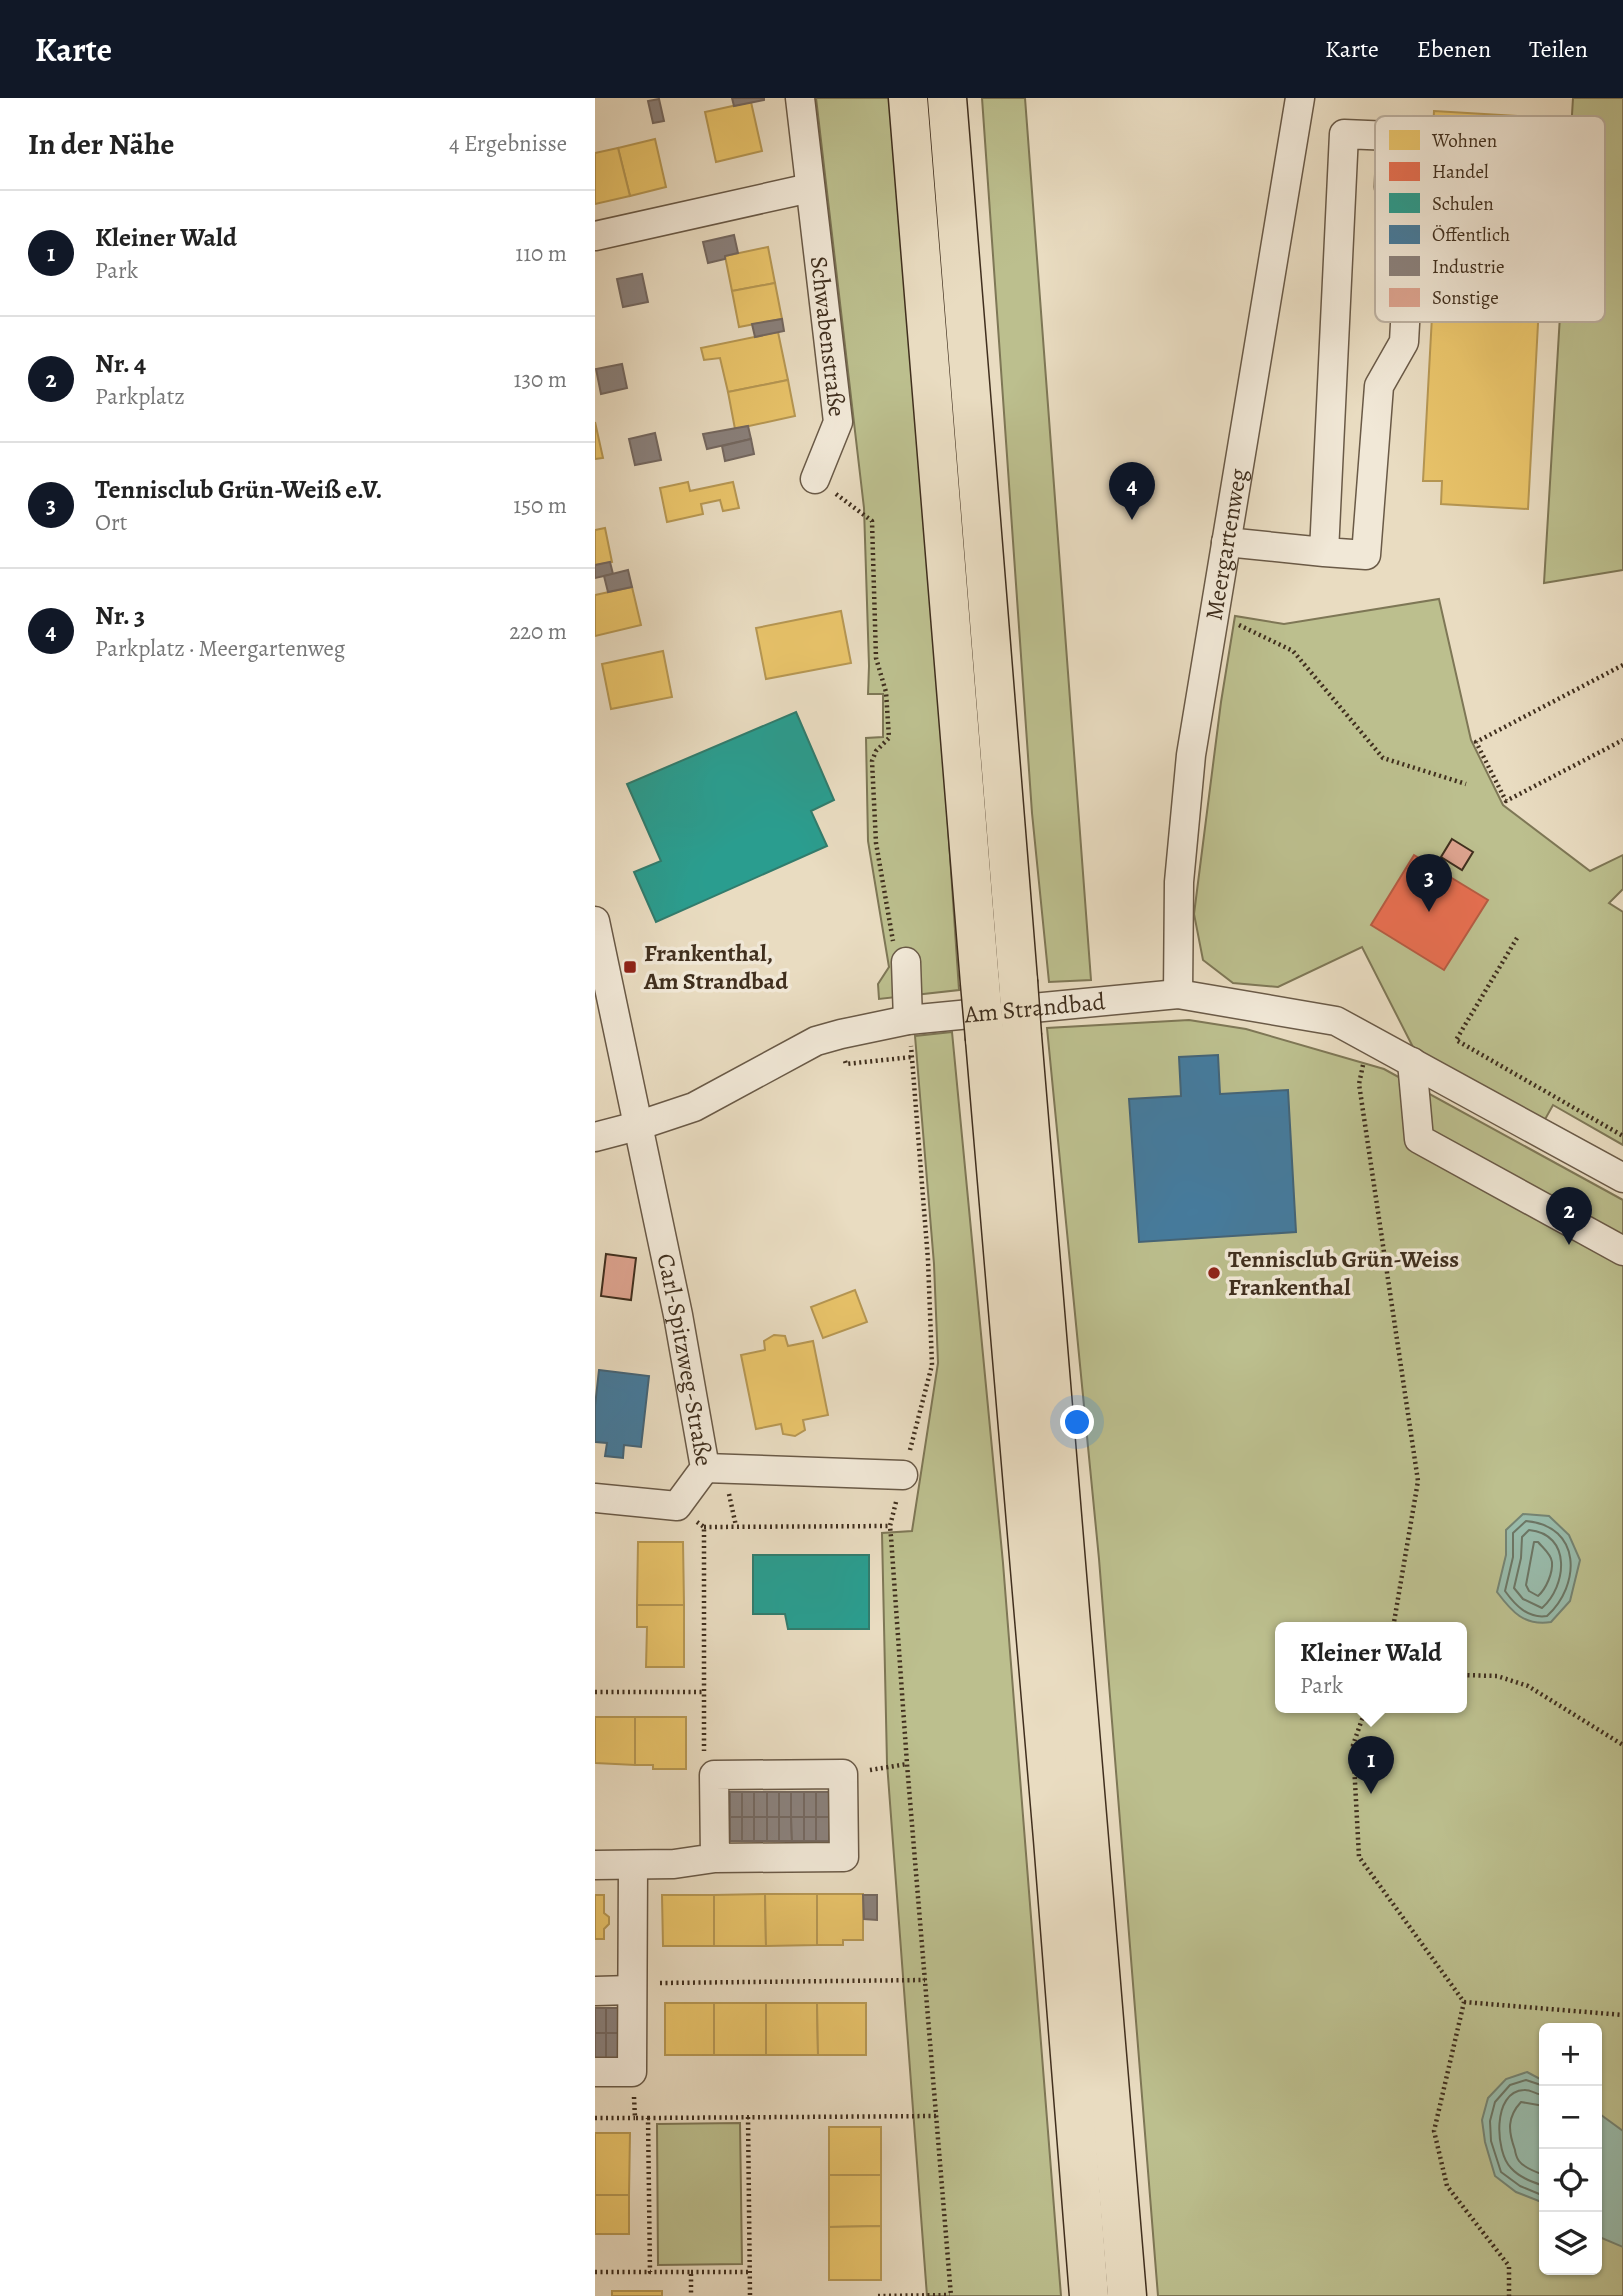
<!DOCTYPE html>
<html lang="de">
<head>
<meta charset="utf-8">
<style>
	body { margin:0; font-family:Alegreya,serif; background:#f6f6f6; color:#222 }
	.controls { position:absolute; right:21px; bottom:21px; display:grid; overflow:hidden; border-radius:10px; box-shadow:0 2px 5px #0004 }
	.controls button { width:63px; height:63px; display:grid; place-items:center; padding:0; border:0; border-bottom:2px solid #e0e0e0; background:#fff; color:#222; font:35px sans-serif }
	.you { position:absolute; left:483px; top:1325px; width:24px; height:24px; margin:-18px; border:5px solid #fff; border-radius:50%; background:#1a73e8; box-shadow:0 0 0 10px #1a73e833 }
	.badge { display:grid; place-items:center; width:46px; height:46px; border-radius:50%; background:#111827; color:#fff; font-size:23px; font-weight:700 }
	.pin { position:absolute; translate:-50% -58px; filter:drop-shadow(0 2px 4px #0008) }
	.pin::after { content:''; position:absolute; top:37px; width:24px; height:21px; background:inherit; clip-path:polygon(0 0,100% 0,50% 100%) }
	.popup { position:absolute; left:680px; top:1524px; width:192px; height:91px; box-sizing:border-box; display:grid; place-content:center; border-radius:10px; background:#fff; filter:drop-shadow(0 2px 5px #0005); font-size:23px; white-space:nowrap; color:#767676 }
	.popup b { font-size:26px; color:#222 }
	.popup::after { content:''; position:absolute; left:50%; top:100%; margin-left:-14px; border:14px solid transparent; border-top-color:#fff }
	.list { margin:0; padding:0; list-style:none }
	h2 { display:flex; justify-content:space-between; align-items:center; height:91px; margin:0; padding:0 28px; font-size:30px }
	h2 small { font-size:23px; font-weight:400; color:#767676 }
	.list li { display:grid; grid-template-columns:46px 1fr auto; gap:21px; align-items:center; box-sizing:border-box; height:126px; padding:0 28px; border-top:2px solid #e0e0e0 }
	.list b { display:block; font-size:26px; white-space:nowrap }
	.list p { margin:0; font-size:23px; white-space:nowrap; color:#767676 }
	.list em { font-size:23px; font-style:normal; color:#767676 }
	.icon { flex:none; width:38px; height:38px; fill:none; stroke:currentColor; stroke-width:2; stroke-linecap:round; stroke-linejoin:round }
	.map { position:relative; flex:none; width:1028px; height:2198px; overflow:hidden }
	header { display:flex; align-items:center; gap:42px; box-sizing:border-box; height:98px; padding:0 35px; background:#111827; color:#fff }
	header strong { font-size:33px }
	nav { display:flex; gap:38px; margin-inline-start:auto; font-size:24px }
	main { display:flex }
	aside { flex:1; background:#fff }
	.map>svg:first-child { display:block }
	.green { fill:#bcbf8e; stroke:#7e7756; stroke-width:2; fill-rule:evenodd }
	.water { fill:#99bcac; stroke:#758473; stroke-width:2 }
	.homes { fill:#e9c46a; stroke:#b69753; stroke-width:2 }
	.shops { fill:#e76f51; stroke:#b55c42; stroke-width:2 }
	.schools { fill:#2a9d8f; stroke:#317c6d; stroke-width:2 }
	.public { fill:#457b9d; stroke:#446477; stroke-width:2 }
	.industry { fill:#8a817c; stroke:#746860; stroke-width:2 }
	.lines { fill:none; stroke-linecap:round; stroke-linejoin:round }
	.shore { stroke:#6c7665; stroke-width:2 }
	.building { fill:#dea490; stroke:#402f1e; stroke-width:2 }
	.minor-casing { stroke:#6a5a47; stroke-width:31 }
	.highway-casing { stroke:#402f1e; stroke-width:41 }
	.path { stroke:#402f1e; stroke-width:4.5; stroke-dasharray:2 3.5; stroke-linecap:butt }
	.minor { stroke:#f1e8d7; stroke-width:28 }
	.highway { stroke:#e9dcc1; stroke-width:38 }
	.highway-bridge-casing { stroke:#402f1e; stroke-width:41; stroke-linecap:butt }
	.highway-bridge { stroke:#e9dcc1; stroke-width:38 }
	.poi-dot { fill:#8f2418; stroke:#f1e8d7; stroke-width:2.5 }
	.labels { text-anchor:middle; stroke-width:7; stroke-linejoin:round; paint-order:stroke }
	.street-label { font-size:24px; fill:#402f1e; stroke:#f1e8d7 }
	.poi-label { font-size:24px; font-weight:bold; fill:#402f1e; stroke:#f1e8d7; text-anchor:start }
	.key { fill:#f1e8d7; stroke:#bcb0a0; stroke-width:2 }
	.key-label { font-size:19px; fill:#402f1e }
</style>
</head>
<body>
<header>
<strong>Karte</strong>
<nav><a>Karte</a><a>Ebenen</a><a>Teilen</a></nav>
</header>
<main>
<aside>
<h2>In der Nähe<small>4 Ergebnisse</small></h2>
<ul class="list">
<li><span class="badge">1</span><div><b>Kleiner Wald</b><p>Park</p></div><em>110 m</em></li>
<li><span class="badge">2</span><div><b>Nr. 4</b><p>Parkplatz</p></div><em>130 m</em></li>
<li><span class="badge">3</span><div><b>Tennisclub Grün-Weiß e.V.</b><p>Ort</p></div><em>150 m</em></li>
<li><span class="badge">4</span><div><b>Nr. 3</b><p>Parkplatz · Meergartenweg</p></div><em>220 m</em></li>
</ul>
</aside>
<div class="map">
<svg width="1028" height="2198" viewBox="0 0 1028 2198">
	<rect width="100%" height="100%" fill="#e9dcc1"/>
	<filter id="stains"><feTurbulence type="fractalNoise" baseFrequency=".00286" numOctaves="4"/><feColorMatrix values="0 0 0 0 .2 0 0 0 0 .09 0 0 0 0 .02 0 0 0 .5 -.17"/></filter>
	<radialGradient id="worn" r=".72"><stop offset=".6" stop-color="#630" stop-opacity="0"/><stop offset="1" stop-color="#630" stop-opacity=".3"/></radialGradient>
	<g class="green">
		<path d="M221 0H297L331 399 364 892 284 901 283 886 294 869 273 743 271 640 288 639V596H273L274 568 269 410Z"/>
		<path d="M387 0H430L496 882 454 884 437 715Z"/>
		<path d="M978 0H1028V472L949 485Z"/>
		<path d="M844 501 876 642 908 707 995 773 1028 757V791L1014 805 1028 814V1047L958 1007 948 1025 821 955 767 849 683 889 638 885 608 862 599 816 626 604 640 518 689 526Z"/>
		<path d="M594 922 651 931 789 971 1028 1102V2198H563L504 1461 452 930ZM685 1530H867V1610H685ZM949 1930H1002V2172H949Z"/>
		<path d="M357 934 408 1465 466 2198H332L292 1665 287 1435 317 1433 343 1265 339 1166 320 938Z"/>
		<path d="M145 2025 147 2166 63 2167 62 2026Z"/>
	</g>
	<g class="water">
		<path d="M928 1416 954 1418 974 1437 985 1462 975 1503 956 1524C929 1528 917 1514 902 1494L911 1457V1432Z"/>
		<path d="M932 1974 949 1983V2105L921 2094 900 2078 890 2044 887 2022 893 2000 911 1981Z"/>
		<path d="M1002 2014 1028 2033V2149L1002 2138Z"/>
	</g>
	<g class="homes">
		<path d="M156 4 167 53 121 64 110 14Z"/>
		<path d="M839 13 974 21 971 59 946 58 944 97 918 95 919 87 902 86V97L920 98 914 205 944 207 933 411 846 406 847 383H828L838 200 825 199 828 149 848 150 850 111 834 110Z"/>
		<path d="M60 41 71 89 35 98 23 50Z"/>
		<path d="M23 50 35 98 0 106V55Z"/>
		<path d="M173 149 180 185 137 193 130 158Z"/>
		<path d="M180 185 187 221 144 229 137 193Z"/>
		<path d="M183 234 193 282 133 294 125 260 109 262 106 250Z"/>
		<path d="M193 282 200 318 140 331 133 294Z"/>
		<path d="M0 324 8 360 0 361Z"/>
		<path d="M93 384 95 393 138 384 144 410 128 413 125 402 106 406 108 416 72 424 65 390Z"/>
		<path d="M10 430 17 464 0 467V432Z"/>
		<path d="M37 489 46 527 0 538V497Z"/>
		<path d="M246 513 256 565 171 581 161 530Z"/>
		<path d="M68 553 77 599 16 611 7 566Z"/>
		<path d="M260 1192 272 1224 228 1240 216 1209Z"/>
		<path d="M179 1237 190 1238 193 1248 218 1243 233 1317 208 1322 210 1332 200 1338 188 1336 186 1326 161 1331 146 1257 170 1252 169 1243Z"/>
		<path d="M43 1444H88L89 1507H42Z"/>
		<path d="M42 1507H89V1569H51L52 1529H42Z"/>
		<path d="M0 1619H40V1667L0 1665Z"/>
		<path d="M40 1619H91V1671H58V1667H40Z"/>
		<path d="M170 1796 171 1848H119V1797Z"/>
		<path d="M170 1796H222V1847L171 1848Z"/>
		<path d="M222 1796H268V1842H248V1847H222Z"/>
		<path d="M0 1797H9V1815L14 1819V1826L9 1831V1841H0Z"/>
		<path d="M67 1797H119V1848H68Z"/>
		<rect x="70" y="1905" width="49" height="52"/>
		<rect x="119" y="1905" width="52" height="52"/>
		<path d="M171 1905H222L223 1957H171Z"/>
		<path d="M222 1905H271V1957H223Z"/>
		<rect x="234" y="2029" width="52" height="48"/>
		<path d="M0 2035H35L34 2097H0Z"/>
		<path d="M234 2077H286V2128L234 2129Z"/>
		<rect x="0" y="2097" width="34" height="39"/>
		<path d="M286 2128V2182H234V2129Z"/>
		<rect x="17" y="2193" width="50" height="5"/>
	</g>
	<path class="shops" d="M819 757 893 802 849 872 776 827Z"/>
	<g class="schools">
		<path d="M201 614 239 702 216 713 232 748 61 824 39 774 66 763 32 686Z"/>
		<path d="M158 1457H274V1531H193L190 1516H158Z"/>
	</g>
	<g class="public">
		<path d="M623 957 625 996 693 992 701 1134 544 1144 534 1001 586 998 584 959Z"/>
		<path d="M4 1272 54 1278 46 1349 29 1347 28 1360 10 1358 12 1345 0 1344V1308Z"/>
	</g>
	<g class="industry">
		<path d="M137 0H169V2L139 8Z"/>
		<path d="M64 1 69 23 58 25 53 3Z"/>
		<path d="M139 137 143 155 130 158V161L113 165 108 144Z"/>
		<path d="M47 176 53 204 28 209 22 181Z"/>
		<path d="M187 221 189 233 160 239 157 226Z"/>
		<path d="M27 266 32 290 6 296 1 271Z"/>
		<path d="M153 328 156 341 112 351 108 336Z"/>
		<path d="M60 335 66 362 40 367 34 341Z"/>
		<path d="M156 341 159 356 130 363 127 348Z"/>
		<path d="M15 464 18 476 0 480V467Z"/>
		<path d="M33 472 37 489 13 494 9 478Z"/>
		<rect x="135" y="1694" width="12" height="25"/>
		<rect x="147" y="1694" width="12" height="25"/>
		<rect x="159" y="1694" width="13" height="25"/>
		<rect x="172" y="1694" width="12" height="25"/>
		<rect x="184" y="1694" width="12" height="25"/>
		<rect x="196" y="1694" width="13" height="25"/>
		<rect x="209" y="1694" width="12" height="25"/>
		<rect x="221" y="1694" width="13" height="25"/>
		<rect x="135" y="1719" width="12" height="24"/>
		<rect x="147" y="1719" width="12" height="24"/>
		<rect x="159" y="1719" width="13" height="24"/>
		<rect x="172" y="1719" width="12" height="24"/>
		<path d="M184 1719H196L197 1743H184Z"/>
		<path d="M196 1719H209V1743H197Z"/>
		<rect x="209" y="1719" width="12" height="24"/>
		<rect x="221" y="1719" width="13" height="24"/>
		<path d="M268 1797H282V1822L269 1821Z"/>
		<rect x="0" y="1910" width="11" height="25"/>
		<rect x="11" y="1910" width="12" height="25"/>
		<rect x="0" y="1935" width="11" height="25"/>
		<rect x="11" y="1935" width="12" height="25"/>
	</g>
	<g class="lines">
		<g class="shore">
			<path d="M931 1423C987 1428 986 1487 952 1518 933 1521 920 1507 910 1493L918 1459V1435Z"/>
			<path d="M934 1432C977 1436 972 1488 947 1510L928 1501 919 1490 926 1460 927 1439Z"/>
			<path d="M939 1444H943C948 1450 956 1456 957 1464 958 1475 951 1491 943 1498L934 1493 931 1487Z"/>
			<path d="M949 1988 931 1982 915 1987 900 2004 895 2023 896 2043 906 2074 925 2088 949 2098"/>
			<path d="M949 1997C942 1997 935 1991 929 1992 897 1993 900 2054 916 2070 925 2080 938 2084 949 2088"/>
			<path d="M949 2008 926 2004C912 2019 913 2033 920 2052 920 2054 922 2061 924 2063 929 2070 941 2074 949 2077"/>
		</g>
	</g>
	<g class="building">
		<path d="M857 741 878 754 867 772 846 759Z"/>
		<path d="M11 1156 41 1160 36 1202 6 1198Z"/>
	</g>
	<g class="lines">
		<g class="minor-casing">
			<g id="minor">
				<path id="s1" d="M205 0 243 324 220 381"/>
				<path d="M0 138 215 90"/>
				<path d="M631 444 729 454 749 36 796 38 794 89 815 136 809 244 784 288 771 457 729 454"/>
				<path id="s2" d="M0 823 83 1217 110 1370 82 1408 0 1400"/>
				<path d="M311 864 313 922"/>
				<path id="s3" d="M583 896 584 784 596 657 705 0"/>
				<path d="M817 964 824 1041 1028 1153"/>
				<path id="s4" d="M0 1039 42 1028 99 1009 221 943 246 936 313 922 583 896 741 923 1028 1080"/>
				<path d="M110 1370 308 1377"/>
				<path d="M0 1767 79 1766 120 1760 249 1759 248 1676 119 1677 120 1760"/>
				<path d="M0 1893 36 1892"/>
				<path d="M0 1974H37L38 1767"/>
			</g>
		</g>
		<g class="highway-casing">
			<g id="highway">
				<path d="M313 0 385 885"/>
				<path d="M352 0 423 883"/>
				<path d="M427 938 532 2198"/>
				<path d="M390 941 458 1741 494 2198"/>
			</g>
		</g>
		<g class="path">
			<path d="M241 396 277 423 281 560 291 594 294 640 281 653 277 663 281 745 298 843"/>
			<path d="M644 527 698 553 788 660 871 686"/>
			<path d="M1028 567 881 644 911 703 1028 642"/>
			<path d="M922 840 861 942 1028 1038"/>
			<path d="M250 963 251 966 317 959"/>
			<path d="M768 967 764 986 823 1383 798 1530"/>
			<path d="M315 1352 337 1267 333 1162 316 948"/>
			<path d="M134 1396 141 1428"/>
			<path d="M301 1404 295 1428 296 1439 312 1666 356 2198"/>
			<path d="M102 1424 109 1429V1653"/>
			<path d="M109 1429 295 1428"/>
			<path d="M867 1577 902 1578 933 1588 1028 1647"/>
			<path d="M0 1594H109"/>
			<path d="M771 1610 758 1647 764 1759 869 1904 839 2033 852 2088 914 2168V2198"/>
			<path d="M275 1672 312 1666"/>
			<path d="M65 1885 330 1882"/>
			<path d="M869 1904 1028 1917"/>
			<path d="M39 1999 40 2020H53L55 2174H96V2198"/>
			<path d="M153 2019 155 2198"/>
			<path d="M0 2020H40"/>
			<path d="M53 2020 341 2018"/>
			<path d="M0 2174H55"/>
			<path d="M96 2174H154"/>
			<path d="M283 2198 355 2197"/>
		</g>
		<use href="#minor" class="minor"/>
		<use href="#highway" class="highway"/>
		<g class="highway-bridge-casing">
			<g id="highway-bridge">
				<path d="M423 883 427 938"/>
				<path d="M385 885 390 941"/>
			</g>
		</g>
		<use href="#highway-bridge" class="highway-bridge"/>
	</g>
	<g class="poi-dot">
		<rect x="28" y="862" width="14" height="14" rx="3.5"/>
		<circle cx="619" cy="1175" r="7"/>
	</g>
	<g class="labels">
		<g class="street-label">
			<text dy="8" stroke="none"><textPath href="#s1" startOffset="240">Schwabenstraße</textPath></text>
			<text dy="8" stroke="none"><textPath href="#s3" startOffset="453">Meergartenweg</textPath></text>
			<text dy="8" stroke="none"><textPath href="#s4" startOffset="464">Am Strandbad</textPath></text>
			<text dy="8" stroke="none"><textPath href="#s2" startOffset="448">Carl-Spitzweg-Straße</textPath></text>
		</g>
		<g class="poi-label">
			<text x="49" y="863">Frankenthal,<tspan x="49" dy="28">Am Strandbad</tspan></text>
			<text x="633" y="1169">Tennisclub Grün-Weiss<tspan x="633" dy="28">Frankenthal</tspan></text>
		</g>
	</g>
	<rect x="780" y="18" width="230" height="206" rx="10" class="key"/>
	<rect x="794" y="32" width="31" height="20" fill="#e9c46a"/>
	<rect x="794" y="64" width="31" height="19" fill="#e76f51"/>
	<rect x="794" y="95" width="31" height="20" fill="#2a9d8f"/>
	<rect x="794" y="127" width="31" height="19" fill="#457b9d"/>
	<rect x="794" y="158" width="31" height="20" fill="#8a817c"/>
	<rect x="794" y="190" width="31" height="19" fill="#dea490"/>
	<g class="key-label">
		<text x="837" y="49">Wohnen</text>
		<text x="837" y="80">Handel</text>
		<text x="837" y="112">Schulen</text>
		<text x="837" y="143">Öffentlich</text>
		<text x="837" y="175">Industrie</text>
		<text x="837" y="206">Sonstige</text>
	</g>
	<rect width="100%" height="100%" filter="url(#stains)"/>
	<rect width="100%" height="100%" fill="url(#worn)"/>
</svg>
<div class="controls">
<button>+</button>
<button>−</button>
<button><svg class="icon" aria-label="locate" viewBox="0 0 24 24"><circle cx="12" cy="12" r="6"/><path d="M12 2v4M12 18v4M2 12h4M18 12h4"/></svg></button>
<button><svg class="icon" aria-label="layers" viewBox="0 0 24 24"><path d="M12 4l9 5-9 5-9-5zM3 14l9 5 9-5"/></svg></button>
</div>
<div class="you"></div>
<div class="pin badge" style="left:776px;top:1696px">1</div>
<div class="popup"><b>Kleiner Wald</b>Park</div>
<div class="pin badge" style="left:974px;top:1147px">2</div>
<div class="pin badge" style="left:834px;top:814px">3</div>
<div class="pin badge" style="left:537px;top:422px">4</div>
</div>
</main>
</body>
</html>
